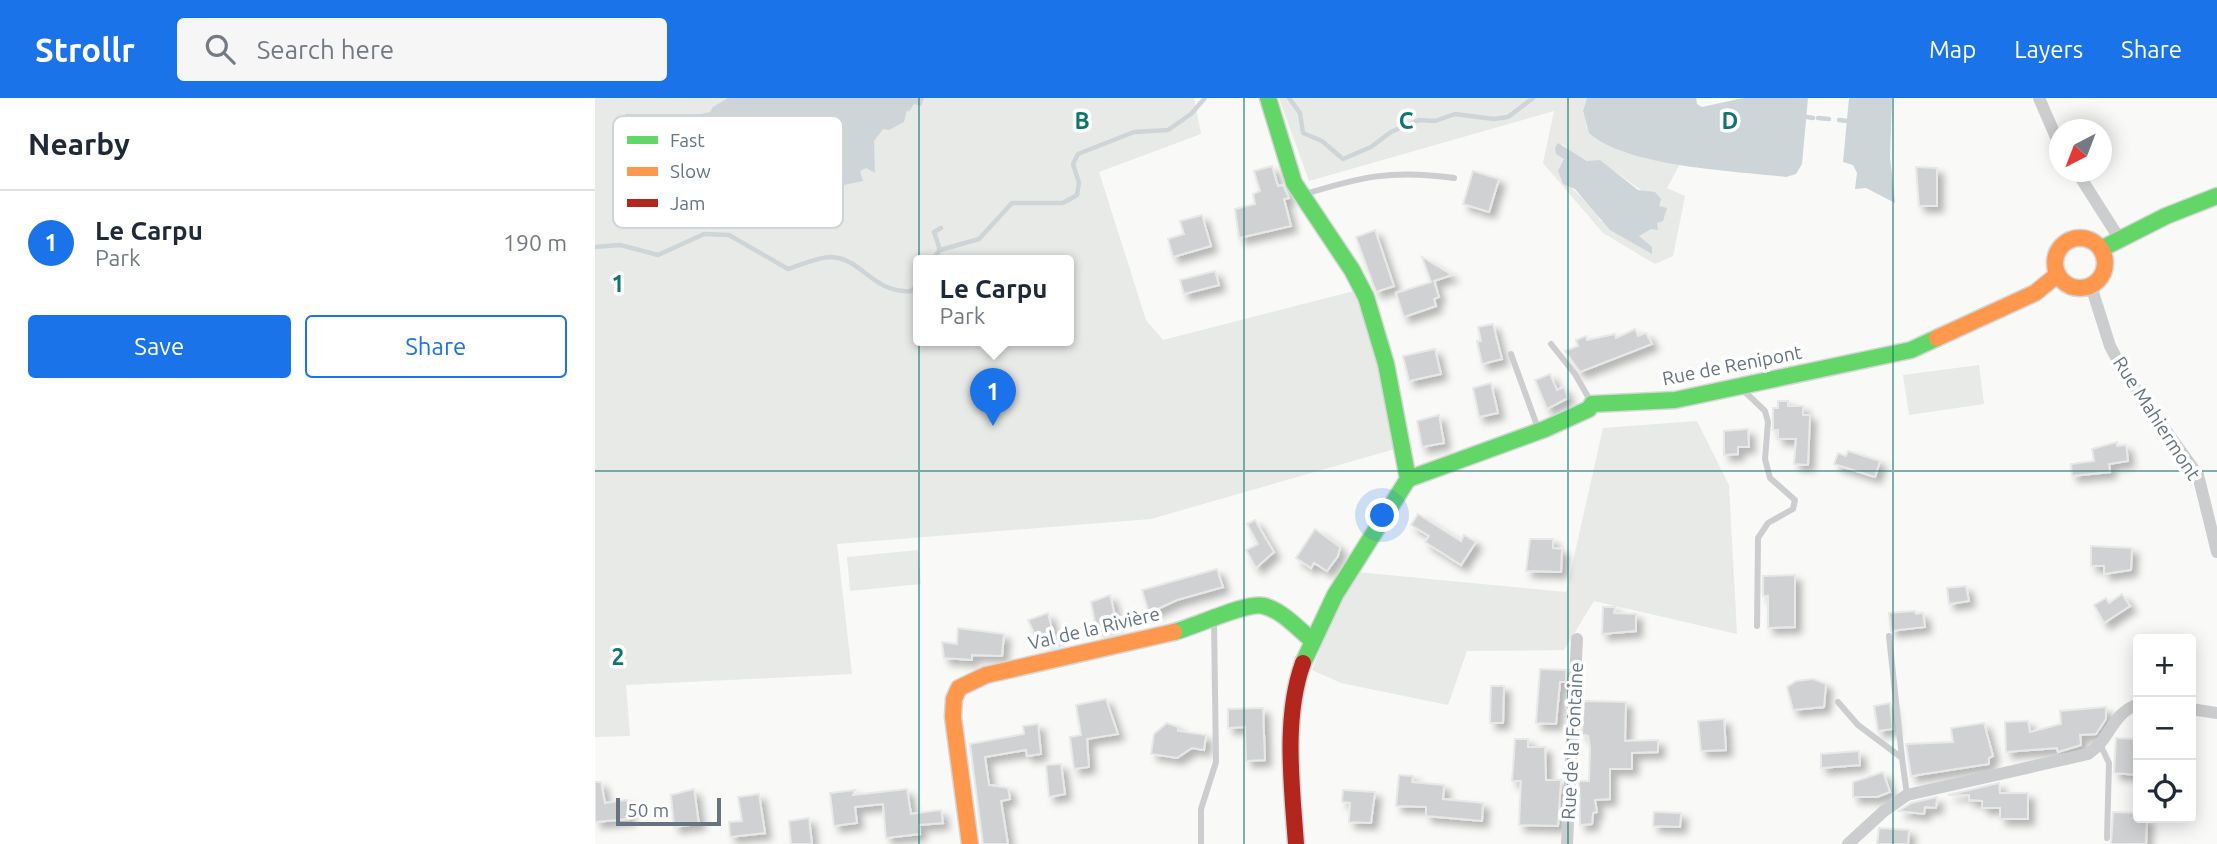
<!DOCTYPE html>
<html lang="en">
<head>
<meta charset="utf-8">
<style>
	body { margin:0; font-family:Ubuntu,sans-serif; background:#f6f6f7; color:#1f2937 }
	.controls { position:absolute; right:21px; bottom:21px; display:grid; overflow:hidden; border-radius:7px; box-shadow:0 4px 18px #0003 }
	.controls button { width:63px; height:63px; display:grid; place-items:center; padding:0; border:0; border-bottom:2px solid #e0e1e3; background:#fff; color:#1f2937; font:35px sans-serif }
	.compass { position:absolute; left:1454px; top:21px; width:63px; height:63px; border-radius:50%; background:#fff; box-shadow:0 4px 18px #0003; rotate:222deg }
	.scale { position:absolute; left:21px; bottom:18px; width:105px; box-sizing:border-box; padding-left:7px; border:4px solid #667482; border-top:0; font-size:19px; line-height:24px; white-space:nowrap; color:#667482; -webkit-text-stroke:5px #fff; paint-order:stroke }
	.you { position:absolute; left:788px; top:418px; width:24px; height:24px; margin:-18px; border:5px solid #fff; border-radius:50%; background:#1a73e8; box-shadow:0 0 0 10px #1a73e833 }
	.badge { display:grid; place-items:center; width:46px; height:46px; border-radius:50%; background:#1a73e8; color:#fff; font-size:23px; font-weight:700 }
	.pin { position:absolute; translate:-50% -58px; filter:drop-shadow(0 2px 4px #0008) }
	.pin::after { content:''; position:absolute; top:37px; width:24px; height:21px; background:inherit; clip-path:polygon(0 0,100% 0,50% 100%) }
	.popup { position:absolute; left:318px; top:157px; width:161px; height:91px; box-sizing:border-box; display:grid; place-content:center; border-radius:7px; background:#fff; filter:drop-shadow(0 2px 5px #0005); font-size:23px; white-space:nowrap; color:#747a83 }
	.popup b { font-size:26px; color:#1f2937 }
	.popup::after { content:''; position:absolute; left:50%; top:100%; margin-left:-14px; border:14px solid transparent; border-top-color:#fff }
	.list { margin:0; padding:0; list-style:none }
	h2 { display:flex; justify-content:space-between; align-items:center; height:91px; margin:0; padding:0 28px; font-size:30px }
	h2 small { font-size:23px; font-weight:400; color:#747a83 }
	.list li { display:grid; grid-template-columns:46px 1fr auto; gap:21px; align-items:center; box-sizing:border-box; height:105px; padding:0 28px; border-top:2px solid #e0e1e3 }
	.list b { display:block; font-size:26px; white-space:nowrap }
	.list p { margin:0; font-size:23px; white-space:nowrap; color:#747a83 }
	.list em { font-size:23px; font-style:normal; color:#747a83 }
	.actions { display:flex; gap:14px; padding:21px 28px }
	.actions a { flex:1; padding:16px 0; border:2px solid #1a73e8; border-radius:7px; text-align:center; font-size:24px; color:#1a73e8 }
	.actions .main { background:#1a73e8; color:#fff }
	.icon { flex:none; width:38px; height:38px; fill:none; stroke:currentColor; stroke-width:2; stroke-linecap:round; stroke-linejoin:round }
	.map { position:relative; flex:none; width:1622px; height:746px; overflow:hidden }
	header { display:flex; align-items:center; gap:42px; box-sizing:border-box; height:98px; padding:0 35px; background:#1a73e8; color:#fff }
	header strong { font-size:33px }
	nav { display:flex; gap:38px; margin-inline-start:auto; font-size:24px }
	.search { width:490px; height:63px; background:#f6f6f7; display:flex; align-items:center; gap:18px; box-sizing:border-box; padding:0 24px; border-radius:7px; color:#747a83; font-size:26px }
	main { display:flex }
	aside { flex:1; background:#fff }
	.map>svg:first-child { display:block }
	.green { fill:#e7eae6; fill-rule:evenodd }
	.water { fill:#ced5d8 }
	.lines { fill:none; stroke-linecap:round; stroke-linejoin:round }
	.stream { stroke:#ced5d8; stroke-width:4.5 }
	.building { fill:#d0d1d2; stroke:#e8e8e8; stroke-width:2; filter:url(#shadow) }
	.fast-casing { stroke:#d5d6d6; stroke-width:19 }
	.slow-casing { stroke:#d5d6d6; stroke-width:19 }
	.jam-casing { stroke:#d5d6d6; stroke-width:19 }
	.lane { stroke:#cccdce; stroke-width:6 }
	.street { stroke:#cccdce; stroke-width:12 }
	.fast { stroke:#63d668; stroke-width:16 }
	.slow { stroke:#ff974d; stroke-width:16 }
	.jam { stroke:#b3261e; stroke-width:16 }
	.grid { fill:none; stroke:#0f766e; stroke-width:2; stroke-opacity:0.55 }
	.labels { text-anchor:middle; stroke-width:7; stroke-linejoin:round; paint-order:stroke }
	.street-label { font-size:19px; fill:#667482; stroke:#fff }
	.key { fill:#fff; stroke:#d1d5da; stroke-width:2 }
	.key-label { font-size:19px; fill:#667482 }
	.grid-label { font-size:23px; text-anchor:middle; font-weight:bold; fill:#0f766e; stroke:#fff; stroke-width:7; stroke-linejoin:round; paint-order:stroke }
</style>
</head>
<body>
<header>
<strong>Strollr</strong>
<div class="search"><svg class="icon" aria-label="search" viewBox="0 0 24 24"><circle cx="10" cy="10" r="6"/><path d="M15 15l6 6"/></svg>Search here</div>
<nav><a>Map</a><a>Layers</a><a>Share</a></nav>
</header>
<main>
<aside>
<h2>Nearby<small></small></h2>
<ul class="list">
<li><span class="badge">1</span><div><b>Le Carpu</b><p>Park</p></div><em>190 m</em></li>
</ul>
<div class="actions"><a class="main">Save</a><a>Share</a></div>
</aside>
<div class="map">
<svg width="1622" height="746" viewBox="0 0 1622 746">
	<defs>
		<filter id="shadow"><feDropShadow dx="6" dy="6" stdDeviation="3.5" flood-color="#0004"/></filter>
	</defs>
	<rect width="100%" height="100%" fill="#f9f9f8"/>
	<g class="green">
		<path d="M0 0H599L606 36 504 74 551 222 568 242 759 193 777 243 800 351 556 421 242 446 257 576 31 587 35 638 0 639ZM323 162H473V242H323Z"/>
		<path d="M684 0H992L988 13 992 30 1030 54 1085 66 1072 90 1090 98 1078 158 1060 166 1008 135 948 65 959 13 714 83ZM967 45 979 57 993 63H1005L1063 104 1061 125 1044 138 1046 143 1056 149 1005 122 999 111 969 83 966 79 970 61 966 56Z"/>
		<path d="M1384 267 1389 306 1314 317 1308 277Z"/>
		<path d="M1102 323 1134 387 1142 536 999 503 969 552 872 553 853 607 746 585 717 572 734 527 762 474 971 494 1008 330Z"/>
		<path d="M323 452 326 486 255 493 252 459Z"/>
	</g>
	<g class="water">
		<path d="M133 0H329L326 8 319 6 314 14 312 12 309 24 294 32 288 31 279 43 280 75 271 70 265 73 268 83 239 89 227 83 221 84V78L215 75V79H195L185 87 176 73 167 72 161 63 154 72 156 85 152 90V76L147 79 118 78 113 73 97 75 78 92 48 102 28 91C31 77 42 69 41 54 40 40 28 31 30 16H106L115 14 118 9Z"/>
		<path d="M992 0H1101L1102 6 1107 9 1148 0H1213L1207 66 1201 76 1191 79C1140 73 1032 69 994 35L988 13Z"/>
		<path d="M1254 0H1297L1295 59 1300 105 1271 90 1260 91 1262 75 1258 67 1248 64Z"/>
		<path d="M963 45 992 63 1005 62 1043 92 1060 94 1066 101 1064 108 1072 110 1068 123 1062 125 1063 132 1056 131 1044 138 1057 149V156L1015 132 980 91 968 86 963 73 969 61 961 56 960 50Z"/>
	</g>
	<g class="lines">
		<g class="stream">
			<path d="M694 0 705 15 708 35 727 43 748 61 776 49 796 34 824 22 840 23 860 16 899 21 913 19 938 0"/>
			<path d="M1212 19 1218 20"/>
			<path d="M1223 20 1234 21"/>
			<path d="M1244 22 1252 23"/>
			<path d="M0 149 25 147 63 157 109 136 134 137 193 171C206 167 223 159 236 159 267 160 278 196 316 193L323 186"/>
			<path d="M345 152 339 134 346 130"/>
			<path d="M337 162 345 152 384 141 417 105H468L482 97 484 85 478 66 483 56 539 34 573 32 596 16 610 0"/>
		</g>
	</g>
	<g class="building">
		<path d="M677 68 683 88 688 87 694 100 689 101 696 128 644 140 640 111 660 106 658 96 665 93 659 73Z"/>
		<path d="M1321 69 1342 70V108H1324Z"/>
		<path d="M878 73 904 81 894 114 868 106Z"/>
		<path d="M607 117 616 148 578 159 573 141 589 136 585 123Z"/>
		<path d="M780 132 799 188 781 194 761 139Z"/>
		<path d="M827 159 857 177 839 183 844 199 839 201 841 208 809 219 801 195 836 184Z"/>
		<path d="M620 173 624 187 589 196 585 182Z"/>
		<path d="M898 226 907 261 887 266 882 243H886L883 229Z"/>
		<path d="M1040 231 1043 238 1051 235 1057 246 985 274 970 253 983 248 981 242 991 238 992 242 1020 236 1021 240Z"/>
		<path d="M840 251 846 276 814 283 808 258Z"/>
		<path d="M955 276 962 292 969 289 973 300 952 311 940 282Z"/>
		<path d="M896 285 903 315 884 319 878 290Z"/>
		<path d="M1183 303H1193V308H1208V317H1215L1213 367 1199 366 1201 341H1183V332H1178V310H1183Z"/>
		<path d="M844 317 849 345 827 349 822 323Z"/>
		<path d="M1153 331 1154 349H1143V356L1129 357V333Z"/>
		<path d="M1522 344V348L1531 347 1533 363 1514 366 1515 374 1477 378 1476 366 1499 363 1497 351Z"/>
		<path d="M1253 353 1285 363 1280 379 1239 366 1243 355 1251 358Z"/>
		<path d="M823 416 866 443 869 437 881 444 866 467 830 444 834 438 816 427Z"/>
		<path d="M660 422 679 454 661 470 651 452 663 446 652 426Z"/>
		<path d="M720 431 745 449 743 458 732 473 719 465 716 470 701 460Z"/>
		<path d="M935 441H958V450L967 451 966 474 931 473Z"/>
		<path d="M1496 448 1537 450 1536 472 1509 476V468H1496Z"/>
		<path d="M622 471 628 489 582 502 554 515 547 492Z"/>
		<path d="M1200 477V529L1173 530V498H1168V478Z"/>
		<path d="M1371 488 1374 503 1354 506 1352 490Z"/>
		<path d="M1527 496 1535 508 1509 525 1499 507 1511 500 1514 505Z"/>
		<path d="M515 497 522 525 501 530 496 504Z"/>
		<path d="M1008 509H1020L1019 515 1041 516V533L1007 536Z"/>
		<path d="M1320 513 1321 516 1328 515 1330 529 1296 533 1294 515Z"/>
		<path d="M453 515 459 540 443 543 433 522Z"/>
		<path d="M363 530 409 536 407 558 377 557V562L349 560 347 544 362 546Z"/>
		<path d="M945 571 971 572V584H965L961 626 941 625Z"/>
		<path d="M1218 581 1231 586 1229 609 1198 612 1192 589 1201 583Z"/>
		<path d="M896 588H909L908 625H895Z"/>
		<path d="M511 601 523 636 492 641 494 669 479 671 475 639 486 637 481 607Z"/>
		<path d="M989 603 1031 604 1030 643 1063 642V654L1037 655V671H1015V701L1000 702 1002 714 998 715 997 726 985 727 984 683H994L995 650 993 638 987 636Z"/>
		<path d="M1295 605 1298 631 1283 633 1279 608Z"/>
		<path d="M1511 609V621L1501 636 1485 637 1486 647 1463 654 1462 650 1411 654 1410 624 1433 623 1435 634 1466 626 1465 613Z"/>
		<path d="M668 610 670 662 651 663 650 629 633 630V611Z"/>
		<path d="M1129 621 1131 652 1106 653 1103 623Z"/>
		<path d="M572 625 583 629V633L611 637 609 652 597 650 582 660 556 656 559 636Z"/>
		<path d="M1389 625 1398 658 1394 660V666L1316 678 1311 646 1358 644 1356 630Z"/>
		<path d="M443 626 446 656 432 658 431 652 390 659 394 687 413 690 415 701 406 703 413 746H388L375 646 429 636 428 628Z"/>
		<path d="M1521 640 1540 641V646L1543 647V677L1519 675Z"/>
		<path d="M920 641H933V649H950L951 682H966L963 728 924 727 926 683H917Z"/>
		<path d="M1264 653 1265 667 1226 670V656Z"/>
		<path d="M466 666 470 696 454 699 451 667Z"/>
		<path d="M1288 674 1295 694 1282 699H1258V684Z"/>
		<path d="M804 677 818 678 817 684 849 687 848 701 888 705 887 723 831 718V709L801 708Z"/>
		<path d="M0 684H6L10 705 32 702 34 721 0 724Z"/>
		<path d="M1404 685 1405 695H1433V721H1405V710H1387V703L1374 702V697H1353Z"/>
		<path d="M99 691 104 726 79 729 76 697Z"/>
		<path d="M312 691 316 716 346 712 348 725 324 727 325 736 291 740 288 706 260 709 262 725 239 728 235 695 260 692 258 697Z"/>
		<path d="M748 692 780 694 776 725 754 724 755 705 747 704Z"/>
		<path d="M164 696 170 735 135 739 134 724 147 723 143 699Z"/>
		<path d="M1342 699 1341 710 1330 709 1329 716 1304 713 1316 705Z"/>
		<path d="M1059 714 1086 715 1085 729 1058 728Z"/>
		<path d="M1518 714 1543 715V720H1552L1551 746H1516Z"/>
		<path d="M214 720 217 746H196L194 723Z"/>
		<path d="M1284 730 1314 732 1313 746H1282Z"/>
	</g>
	<g class="lines">
		<g class="fast-casing">
			<g id="fast">
				<path d="M673 0 699 85 757 172 771 199 791 266 813 381 740 497 708 565"/>
				<path d="M1506 151 1571 118 1622 98"/>
				<path d="M813 381 950 331 994 311 997 306 1080 302 1316 252 1342 240"/>
				<path d="M579 534C599 529 653 503 669 508 688 513 703 531 718 543"/>
			</g>
		</g>
		<g class="slow-casing">
			<g id="slow">
				<circle cx="1485" cy="165" r="25"/>
				<path d="M1342 240 1440 195 1462 177"/>
				<path d="M375 746 358 619 359 601 364 590 391 577 579 534"/>
			</g>
		</g>
		<g class="jam-casing">
			<path id="jam" d="M701 746C697 689 688 620 708 565"/>
		</g>
		<g class="lane">
			<path d="M707 97C765 79 797 71 859 80"/>
			<path d="M956 246 980 276 996 304"/>
			<path d="M916 256 944 333"/>
			<path d="M1148 292 1170 313 1173 324 1170 361 1175 380 1200 402 1198 411 1173 425 1163 440 1162 528"/>
			<path d="M1294 538 1307 660"/>
			<path d="M1243 604 1263 627 1307 660 1312 697"/>
			<path d="M1505 646 1514 665 1512 740"/>
			<path d="M606 746V711L621 664 619 523"/>
		</g>
		<g class="street">
			<path d="M1444 0 1464 46"/>
			<path d="M1482 74 1524 140"/>
			<path d="M1496 188 1515 248 1530 276 1603 377 1622 454"/>
			<path d="M1596 611 1622 615"/>
			<path d="M972 746 982 541"/>
			<path d="M1253 746 1289 713 1312 697 1493 656C1516 641 1515 617 1543 606"/>
		</g>
		<use href="#fast" class="fast"/>
		<use href="#slow" class="slow"/>
		<use href="#jam" class="jam"/>
	</g>
	<path class="grid" d="M324 0V746M649 0V746M973 0V746M1298 0V746M0 373H1622"/>
	<g class="labels">
		<g class="street-label">
			<text transform="translate(1137 267) rotate(-11)" y="7">Rue de Renipont</text>
			<text transform="translate(1562 320) rotate(57)" y="7">Rue Mahiermont</text>
			<text transform="translate(499 530) rotate(-13)" y="7">Val de la Rivière</text>
			<text transform="translate(977 643) rotate(-87)" y="7">Rue de la Fontaine</text>
		</g>
	</g>
	<rect x="18" y="18" width="230" height="112" rx="10" class="key"/>
	<rect x="32" y="38" width="31" height="8" fill="#63d668"/>
	<rect x="32" y="69" width="31" height="9" fill="#ff974d"/>
	<rect x="32" y="101" width="31" height="8" fill="#b3261e"/>
	<g class="key-label">
		<text x="75" y="49">Fast</text>
		<text x="75" y="80">Slow</text>
		<text x="75" y="112">Jam</text>
	</g>
	<g class="grid-label">
		<text x="487" y="31">B</text>
		<text x="811" y="31">C</text>
		<text x="1135" y="31">D</text>
		<text x="23" y="194">1</text>
		<text x="23" y="567">2</text>
	</g>
</svg>
<div class="controls">
<button>+</button>
<button>−</button>
<button><svg class="icon" aria-label="locate" viewBox="0 0 24 24"><circle cx="12" cy="12" r="6"/><path d="M12 2v4M12 18v4M2 12h4M18 12h4"/></svg></button>
</div>
<svg class="compass" viewBox="-18 -18 36 36"><path d="M0-13l5 13h-10z" fill="#e53935"/><path d="M0 13l5-13h-10z" fill="#747a83"/></svg>
<div class="scale">50 m</div>
<div class="you"></div>
<div class="pin badge" style="left:398px;top:328px">1</div>
<div class="popup"><b>Le Carpu</b>Park</div>
</div>
</main>
</body>
</html>
